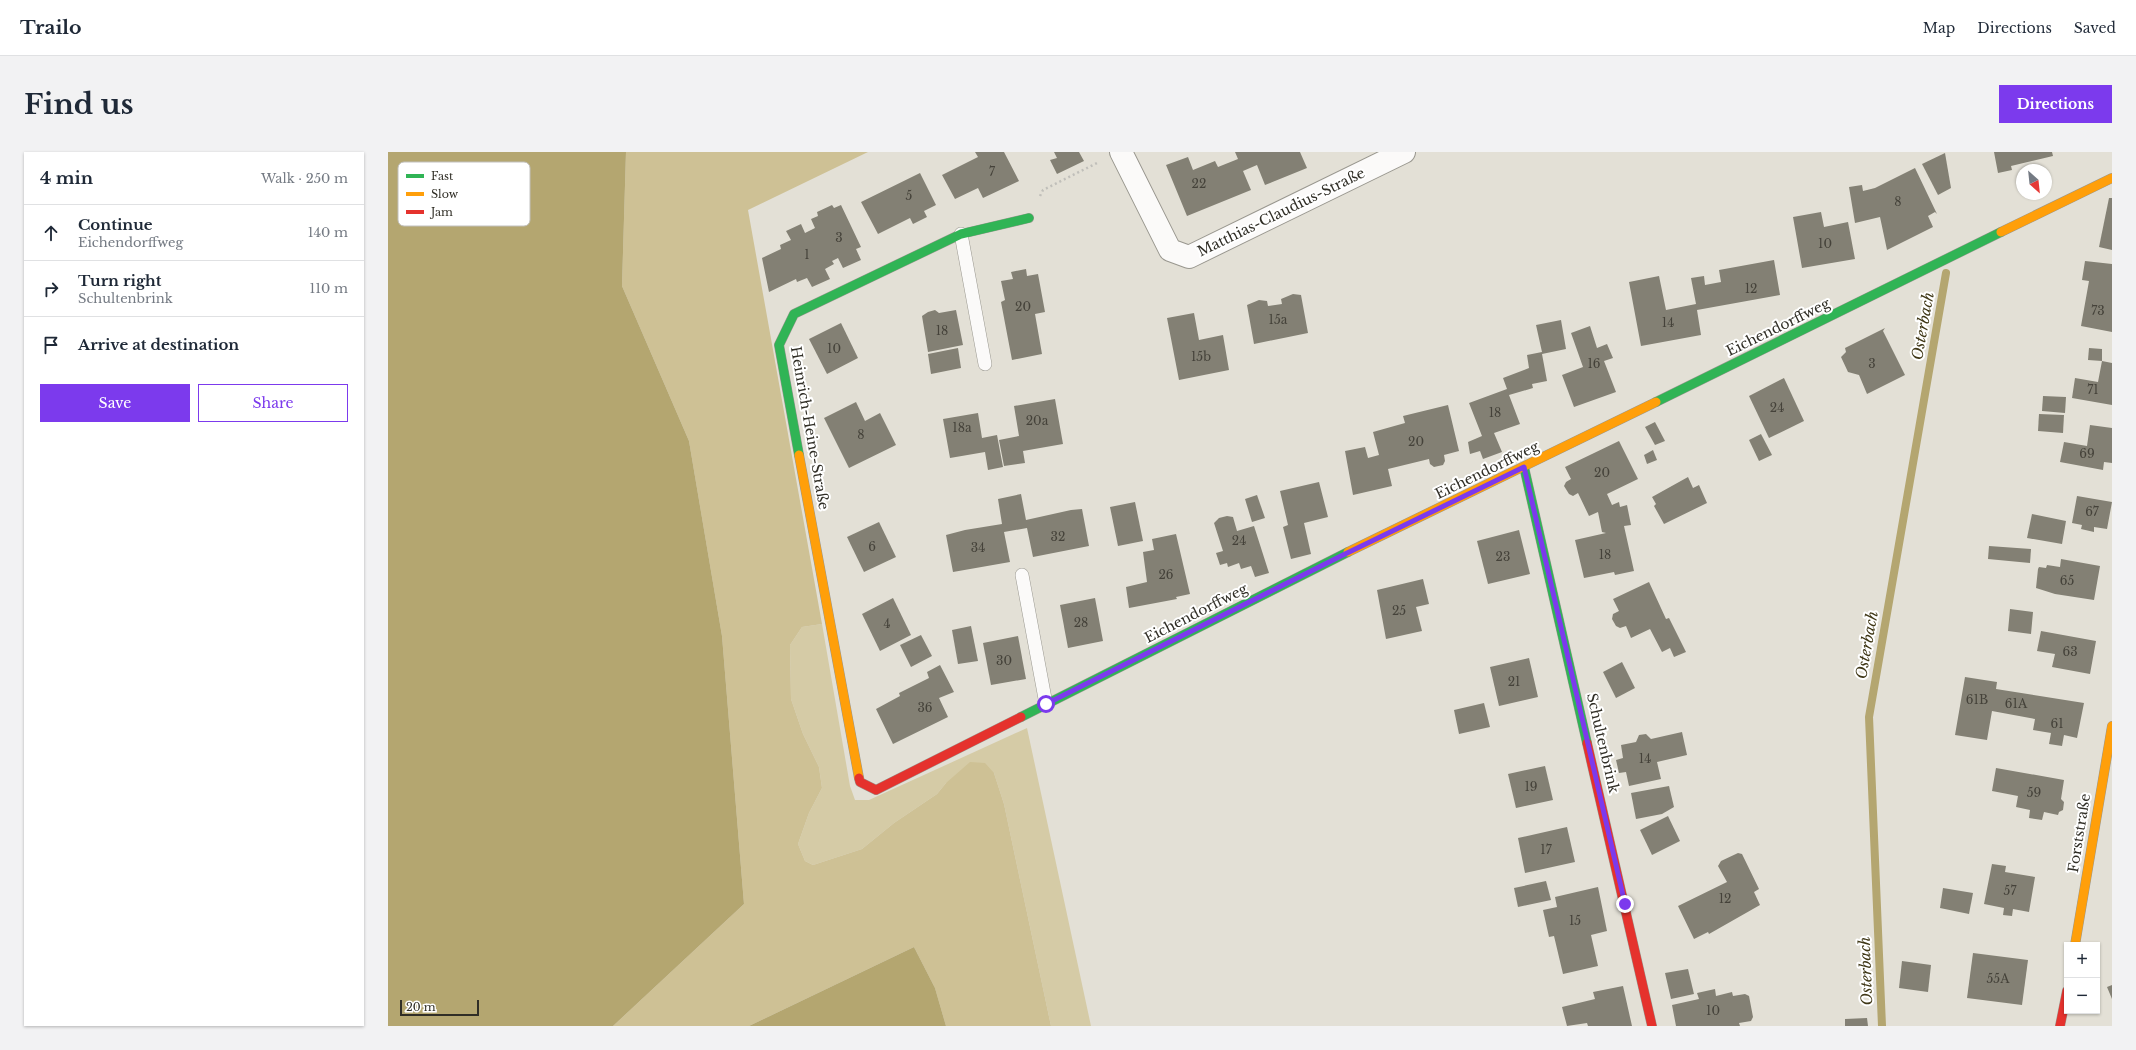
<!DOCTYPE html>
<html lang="en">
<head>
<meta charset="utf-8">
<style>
	body { margin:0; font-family:"Libre Baskerville",serif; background:#f2f2f3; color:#1f2937 }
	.controls { position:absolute; right:12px; bottom:12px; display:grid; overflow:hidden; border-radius:0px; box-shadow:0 1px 3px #0004 }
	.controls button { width:36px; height:36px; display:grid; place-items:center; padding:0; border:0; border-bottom:1px solid #e0e1e3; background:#fff; color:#1f2937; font:20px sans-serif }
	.compass { position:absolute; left:1628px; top:12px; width:36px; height:36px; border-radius:50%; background:#fff; box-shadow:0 1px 3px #0004; rotate:153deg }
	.scale { position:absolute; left:12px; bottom:10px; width:79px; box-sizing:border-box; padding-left:4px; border:2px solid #302e26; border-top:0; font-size:11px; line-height:14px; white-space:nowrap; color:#302e26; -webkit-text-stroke:3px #fff; paint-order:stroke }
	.stop { position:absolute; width:12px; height:12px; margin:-9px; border:3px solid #7c3aed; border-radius:50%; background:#fff }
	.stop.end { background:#7c3aed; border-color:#fff; box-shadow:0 1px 4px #0008 }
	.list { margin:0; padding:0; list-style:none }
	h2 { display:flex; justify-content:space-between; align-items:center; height:52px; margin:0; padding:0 16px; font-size:17px }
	h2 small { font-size:13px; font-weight:400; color:#747a83 }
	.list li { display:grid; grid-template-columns:26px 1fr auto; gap:12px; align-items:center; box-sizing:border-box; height:56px; padding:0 16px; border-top:1px solid #e0e1e3 }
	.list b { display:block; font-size:15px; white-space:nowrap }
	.list p { margin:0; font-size:13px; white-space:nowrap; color:#747a83 }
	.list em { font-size:13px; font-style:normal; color:#747a83 }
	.actions { display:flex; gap:8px; padding:12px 16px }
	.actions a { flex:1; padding:9px 0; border:1px solid #7c3aed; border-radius:0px; text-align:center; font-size:14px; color:#7c3aed }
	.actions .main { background:#7c3aed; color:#fff }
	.icon { flex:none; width:22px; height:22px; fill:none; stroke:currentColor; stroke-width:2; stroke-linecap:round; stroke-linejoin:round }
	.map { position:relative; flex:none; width:1724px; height:874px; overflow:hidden; border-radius:0px }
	header { display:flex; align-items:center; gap:24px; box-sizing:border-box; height:56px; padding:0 20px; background:#fff; border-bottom:1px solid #e0e1e3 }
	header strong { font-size:19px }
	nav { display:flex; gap:22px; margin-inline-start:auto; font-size:14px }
	.intro { display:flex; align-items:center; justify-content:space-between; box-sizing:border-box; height:96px; padding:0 24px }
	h1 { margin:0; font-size:28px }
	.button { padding:10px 18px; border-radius:0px; background:#7c3aed; color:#fff; font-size:14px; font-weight:700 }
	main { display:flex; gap:24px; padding:0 24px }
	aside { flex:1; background:#fff; border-radius:0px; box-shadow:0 1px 3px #0004 }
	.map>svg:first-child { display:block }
	.green { fill:#d5cba6 }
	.forest { fill:#cec195 }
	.water { fill:#b4a670 }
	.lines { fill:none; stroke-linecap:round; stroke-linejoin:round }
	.stream { stroke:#b4a670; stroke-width:8 }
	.building { fill:#838074 }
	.lane-casing { stroke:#99978f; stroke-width:14 }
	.street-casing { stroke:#99978f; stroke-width:24 }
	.fast-casing { stroke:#99978f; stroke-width:10 }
	.slow-casing { stroke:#99978f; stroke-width:10 }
	.jam-casing { stroke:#99978f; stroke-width:10 }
	.path { stroke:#c0bfba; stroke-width:2.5; stroke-dasharray:2 3; stroke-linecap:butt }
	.lane { stroke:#fbfaf9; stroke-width:13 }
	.street { stroke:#fbfaf9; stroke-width:22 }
	.fast { stroke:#30b455; stroke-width:9 }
	.slow { stroke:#ff9f0a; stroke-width:9 }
	.jam { stroke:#e5322d; stroke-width:9 }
	.route { stroke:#7c3aed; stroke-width:5 }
	.labels { text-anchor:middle; stroke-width:4; stroke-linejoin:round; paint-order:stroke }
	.number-label { font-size:12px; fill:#45423a }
	.street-label { font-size:14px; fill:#302e26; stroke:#fff }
	.water-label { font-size:15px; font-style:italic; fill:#3f3716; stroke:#fff }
	.key { fill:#fff; stroke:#c1c0be; stroke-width:1 }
	.key-label { font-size:11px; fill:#302e26 }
</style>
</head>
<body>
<header>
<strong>Trailo</strong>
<nav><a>Map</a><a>Directions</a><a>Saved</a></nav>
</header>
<div class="intro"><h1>Find us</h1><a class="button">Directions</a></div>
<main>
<aside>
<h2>4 min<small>Walk · 250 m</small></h2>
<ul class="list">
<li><svg class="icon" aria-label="ahead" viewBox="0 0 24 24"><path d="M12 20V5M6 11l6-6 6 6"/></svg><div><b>Continue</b><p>Eichendorffweg</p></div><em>140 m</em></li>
<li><svg class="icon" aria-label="right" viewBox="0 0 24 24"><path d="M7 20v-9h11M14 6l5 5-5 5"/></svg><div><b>Turn right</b><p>Schultenbrink</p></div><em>110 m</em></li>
<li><svg class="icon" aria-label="arrive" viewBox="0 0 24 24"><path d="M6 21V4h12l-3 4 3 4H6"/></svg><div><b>Arrive at destination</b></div></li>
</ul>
<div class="actions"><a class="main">Save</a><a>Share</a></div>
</aside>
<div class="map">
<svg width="1724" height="874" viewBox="0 0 1724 874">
	<rect width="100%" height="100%" fill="#e3e0d6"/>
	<path class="green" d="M434 472 462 634 467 648H481L639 576 703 874H663L616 652 606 621 558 631 549 642 506 671 474 697 425 713 417 709 410 692 421 661 434 636 431 615 415 582 403 547 402 493 414 475Z"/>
	<path class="forest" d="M238 0H480L360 58 434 472 414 475 402 493 403 547 415 582 431 615 434 636 421 661 410 692 417 709 425 713 474 697 506 671 549 642 558 631 582 610 597 611 606 621 616 652 663 874H558L547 836 526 795 361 874H225L356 752 334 484 301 289 234 134Z"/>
	<g class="water">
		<path d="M0 0H238L234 134 301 289 334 484 356 752 225 874H0Z"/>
		<path d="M526 795 547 836 558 874H361Z"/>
	</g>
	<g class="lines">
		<path class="stream" d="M1494 874 1481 565 1558 121"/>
	</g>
	<g class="building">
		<path d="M587 0H616L631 29 595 46 590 36 567 47 554 23 590 5Z"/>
		<path d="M666 0H691L696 9 669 22 662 8 669 6Z"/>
		<path d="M847 0H912L919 16 877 33 869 13 855 19 863 38 799 64 778 13 800 5 805 18 827 9 830 15 850 7Z"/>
		<path d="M1606 0H1664L1665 4 1623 14 1624 18 1610 21Z"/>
		<path d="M1557 1 1563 36 1550 43 1534 12Z"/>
		<path d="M1527 16 1549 62 1547 60 1540 64 1545 75 1499 98 1492 65 1467 71 1461 35 1474 33 1475 39 1487 36Z"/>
		<path d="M532 21 548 53 536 59 539 65 525 72 522 66 490 82 473 50Z"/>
		<path d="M1721 46H1724V98L1711 95Z"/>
		<path d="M444 53 446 56 453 53 473 95 468 97 473 108 455 116 450 106 444 109 446 112 437 117 442 127 424 135 419 126 409 130 408 127 381 140 374 106 393 97 392 93 403 88 398 79 413 72 417 81 427 76 423 67 430 64 429 60Z"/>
		<path d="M1433 60 1436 75 1460 70 1467 107 1414 116 1405 65Z"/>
		<path d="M1386 108 1392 143 1309 158 1313 183 1253 194 1241 130 1271 124 1278 158 1308 152 1303 126 1316 124 1317 133 1333 130 1331 118Z"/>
		<path d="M1697 109 1724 112V180L1693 174 1701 129 1694 128Z"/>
		<path d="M638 117 639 124 650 122 657 160 647 162 654 202 624 208 613 150 617 148 613 129 625 127 623 120Z"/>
		<path d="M905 142 913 143 920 181 866 192 859 153 871 148 879 149 880 154 894 152 893 147Z"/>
		<path d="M547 158 551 161 568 158 575 193 540 200 534 164 540 160Z"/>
		<path d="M806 161 811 188 835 183 841 218 791 228 779 166Z"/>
		<path d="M1173 168 1178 197 1154 202 1159 229 1144 232 1145 236 1121 243 1132 272 1106 281 1114 300 1095 307 1092 299 1082 302 1080 290 1094 284 1081 251 1119 237 1115 226 1141 216 1139 203 1154 200 1148 173Z"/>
		<path d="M453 171 470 206 439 222 421 187Z"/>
		<path d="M1202 174 1209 196 1219 192 1225 206 1216 209 1228 240 1186 255 1174 223 1195 215 1183 181Z"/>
		<path d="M1497 176 1495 179 1517 223 1479 242 1471 223 1460 220 1453 205 1458 200 1457 196Z"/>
		<path d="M570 196 573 216 543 222 540 202Z"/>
		<path d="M1701 196 1714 197V209L1700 208Z"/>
		<path d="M1714 209 1724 211V253L1684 246 1687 226 1710 230Z"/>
		<path d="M1396 226 1416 269 1381 286 1361 244Z"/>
		<path d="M1655 244 1678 245 1677 261 1654 259Z"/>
		<path d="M667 247 675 292 635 299 637 311 616 314 611 288 631 284 626 254Z"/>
		<path d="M468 250 477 269 492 261 508 293 461 316 436 266Z"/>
		<path d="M1060 253 1071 299 1056 303 1057 309 1055 313 1046 315 1042 312 1041 307 1000 317 1004 334 965 343 957 299 977 295 980 306 991 303 985 280 1017 271 1015 264Z"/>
		<path d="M590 261 594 286 609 283 615 315 600 318 597 300 562 306 555 267Z"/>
		<path d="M1651 262 1676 263 1675 281 1650 279Z"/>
		<path d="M1267 270 1277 289 1267 293 1257 275Z"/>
		<path d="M1702 273 1724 276V311L1716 310 1715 318 1672 310 1676 290 1699 294Z"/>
		<path d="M1373 282 1384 303 1371 309 1361 288Z"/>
		<path d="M1231 289 1250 327 1219 342 1224 353 1231 350 1232 355 1239 353 1243 373 1236 374 1246 419 1227 423 1226 420 1196 426 1187 388 1218 381 1214 380 1210 360 1201 364 1190 341 1185 344 1181 342 1176 334 1178 330 1183 327 1177 315Z"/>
		<path d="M1265 298 1269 308 1259 312 1256 303Z"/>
		<path d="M1300 325 1305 336 1311 333 1319 351 1276 372 1266 354 1268 352 1264 345Z"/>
		<path d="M931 330 940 365 916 371 923 402 903 407 895 375 900 373 892 339Z"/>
		<path d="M633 342 638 368 683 358 694 357 701 394 645 405 639 376 616 380 622 410 565 420 558 383 577 378 614 372 610 347Z"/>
		<path d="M869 343 877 366 864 370 857 347Z"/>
		<path d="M1689 344 1724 350 1719 377 1706 375V380L1693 377 1694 373 1684 371Z"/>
		<path d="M747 350 755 389 730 394 722 355Z"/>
		<path d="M1644 362 1678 369 1674 392 1639 386Z"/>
		<path d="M839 364 845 365 849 379 866 374 881 421 867 425 863 414 853 417 851 411 840 415 839 411 832 413 828 401 835 399 826 371 831 366Z"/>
		<path d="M491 370 508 405 476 420 459 385Z"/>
		<path d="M1131 378 1142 422 1100 432 1089 389Z"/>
		<path d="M788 382 802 442 788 445 789 447 741 456 738 435 759 430 755 400 766 398 764 387Z"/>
		<path d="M1601 394 1643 397 1642 411 1600 407Z"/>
		<path d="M1673 407 1712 414 1706 448 1667 442 1648 436 1650 417 1651 415 1658 416 1659 413 1672 415Z"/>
		<path d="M1035 427 1041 452 1028 455 1034 479 998 487 989 438Z"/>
		<path d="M1261 430 1278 467 1281 466 1298 500 1286 505 1282 496 1274 500 1262 477 1243 486 1238 474 1232 476 1228 474 1224 467 1225 462 1231 459 1225 447Z"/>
		<path d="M505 446 523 483 492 499 474 462Z"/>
		<path d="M707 446 715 489 680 496 672 453Z"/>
		<path d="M1622 457 1645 460 1643 482 1620 479Z"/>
		<path d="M583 474 590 509 570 512 564 478Z"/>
		<path d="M1653 479 1708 489 1702 522 1664 515 1667 502 1649 499Z"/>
		<path d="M533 483 544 504 523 515 512 493Z"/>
		<path d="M630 484 638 527 603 533 595 491Z"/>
		<path d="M1141 506 1150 545 1111 554 1102 515Z"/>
		<path d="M1234 510 1247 536 1228 546 1215 520Z"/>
		<path d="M552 513 566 540 551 546 560 565 505 592 488 557 512 544 511 541 541 526 539 520Z"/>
		<path d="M1577 525 1609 530 1608 537 1696 551 1689 586 1676 583 1674 594 1661 592 1663 581 1645 578 1647 567 1604 559 1599 588 1567 583Z"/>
		<path d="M1096 551 1102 575 1071 582 1066 558Z"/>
		<path d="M1294 580 1299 603 1269 610 1273 627 1241 634 1238 620 1231 621 1228 608 1235 606 1233 593 1248 590 1251 583 1258 582 1263 587Z"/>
		<path d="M1157 614 1165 648 1128 656 1120 622Z"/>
		<path d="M1608 616 1676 628 1673 647 1676 650 1675 658 1671 660 1670 663 1656 660 1654 668 1641 666 1642 658 1628 655 1630 644 1604 639Z"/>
		<path d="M1281 634 1286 655 1274 662 1248 667 1243 641Z"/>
		<path d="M1280 664 1292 689 1264 703 1252 678Z"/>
		<path d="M1179 675 1187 710 1137 721 1130 686Z"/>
		<path d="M1350 701 1354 702 1371 737 1366 740 1372 753 1321 782 1320 780 1306 787 1290 754 1339 730 1330 714 1333 709Z"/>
		<path d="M1604 712 1618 714 1617 720 1647 725 1641 760 1625 757 1624 764 1615 763 1616 756 1596 752Z"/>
		<path d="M1158 729 1163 748 1130 755 1126 736Z"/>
		<path d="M1210 735 1219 779 1203 783 1210 814 1175 822 1166 784 1161 785 1155 758 1169 755 1167 745Z"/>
		<path d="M1555 736 1585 741 1581 762 1552 756Z"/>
		<path d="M1585 801 1640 808 1634 853 1579 846Z"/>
		<path d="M1514 809 1543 813 1540 840 1511 836Z"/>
		<path d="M1300 817 1306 842 1283 847 1277 821Z"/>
		<path d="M1724 833V847L1719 835Z"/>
		<path d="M1235 834 1244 874H1200L1199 871 1179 874 1174 855 1207 847 1205 840Z"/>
		<path d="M1327 837 1328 844 1344 840 1345 844 1357 842 1361 844 1365 865 1363 869 1351 871 1352 874H1288L1284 853 1311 847 1309 841Z"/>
		<path d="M1479 866 1480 874H1457V867Z"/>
	</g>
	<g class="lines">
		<g class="lane-casing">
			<g id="lane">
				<path d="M573 82 597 212"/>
				<path d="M634 423 658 552"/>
			</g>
		</g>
		<g class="street-casing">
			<path id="street" d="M733 0 782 98 801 105 1016 0"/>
		</g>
		<g class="fast-casing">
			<g id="fast">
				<path d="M1268 250 1613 80"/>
				<path d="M411 303 391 193 406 162 573 82 641 66"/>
				<path d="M1136 315 1199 591"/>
				<path d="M633 565 960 400"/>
			</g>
		</g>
		<g class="slow-casing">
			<g id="slow">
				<path d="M1613 80 1724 26"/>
				<path d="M411 303 471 626"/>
				<path d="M960 400 1268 250"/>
				<path d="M1687 793 1724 574"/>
			</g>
		</g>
		<g class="jam-casing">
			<g id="jam">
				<path d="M1199 591 1264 874"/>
				<path d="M471 626 472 630 488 638 633 565"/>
				<path d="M1672 874 1679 839"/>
			</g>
		</g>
		<path class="path" d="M652 44 655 38 711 10"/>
		<use href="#lane" class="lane"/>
		<use href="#street" class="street"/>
		<use href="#fast" class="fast"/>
		<use href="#slow" class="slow"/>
		<use href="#jam" class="jam"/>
	</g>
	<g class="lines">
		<path class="route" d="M658 552 953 404 1136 315 1237 752"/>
	</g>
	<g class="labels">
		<g class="number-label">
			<text x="604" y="24">7</text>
			<text x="811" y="36">22</text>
			<text x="521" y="48">5</text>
			<text x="1510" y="54">8</text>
			<text x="451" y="90">3</text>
			<text x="1437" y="96">10</text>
			<text x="419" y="107">1</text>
			<text x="1363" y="141">12</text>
			<text x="635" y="159">20</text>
			<text x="1710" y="163">73</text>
			<text x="890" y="172">15a</text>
			<text x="1280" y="175">14</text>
			<text x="554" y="183">18</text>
			<text x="446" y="201">10</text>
			<text x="813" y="209">15b</text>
			<text x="1206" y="216">16</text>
			<text x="1484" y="216">3</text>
			<text x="1705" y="242">71</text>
			<text x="1389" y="260">24</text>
			<text x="1107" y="265">18</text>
			<text x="649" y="273">20a</text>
			<text x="574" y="280">18a</text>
			<text x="473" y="287">8</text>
			<text x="1028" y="294">20</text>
			<text x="1699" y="306">69</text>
			<text x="1214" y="325">20</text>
			<text x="1704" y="364">67</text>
			<text x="670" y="389">32</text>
			<text x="851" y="393">24</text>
			<text x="484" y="399">6</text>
			<text x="590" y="400">34</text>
			<text x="1217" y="407">18</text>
			<text x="1115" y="409">23</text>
			<text x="778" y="427">26</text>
			<text x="1679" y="433">65</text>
			<text x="1011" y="463">25</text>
			<text x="693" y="475">28</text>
			<text x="499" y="476">4</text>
			<text x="1682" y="504">63</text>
			<text x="616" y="513">30</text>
			<text x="1126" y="534">21</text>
			<text x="1589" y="552">61B</text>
			<text x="1628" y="556">61A</text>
			<text x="537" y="560">36</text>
			<text x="1669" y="576">61</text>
			<text x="1257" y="611">14</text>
			<text x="1143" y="639">19</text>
			<text x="1646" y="645">59</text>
			<text x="1158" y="702">17</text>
			<text x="1622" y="743">57</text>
			<text x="1337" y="751">12</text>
			<text x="1187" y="773">15</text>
			<text x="1610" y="831">55A</text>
			<text x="1325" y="863">10</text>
		</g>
		<g class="street-label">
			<text transform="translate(893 60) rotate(-26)" y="5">Matthias-Claudius-Straße</text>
			<text transform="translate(1390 175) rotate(-26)" y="5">Eichendorffweg</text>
			<text transform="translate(422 276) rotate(80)" y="5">Heinrich-Heine-Straße</text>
			<text transform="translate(1099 318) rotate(-26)" y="5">Eichendorffweg</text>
			<text transform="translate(808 461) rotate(-27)" y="5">Eichendorffweg</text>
			<text transform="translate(1215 591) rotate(77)" y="5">Schultenbrink</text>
			<text transform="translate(1691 681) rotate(-81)" y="5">Forststraße</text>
		</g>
		<g class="water-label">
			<text transform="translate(1535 174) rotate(-80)" y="5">Osterbach</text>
			<text transform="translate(1479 493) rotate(-80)" y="5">Osterbach</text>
			<text transform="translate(1478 819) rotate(-92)" y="5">Osterbach</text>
		</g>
	</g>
	<rect x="10" y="10" width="132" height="64" rx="6" class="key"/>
	<rect x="18" y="22" width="18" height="4" fill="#30b455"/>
	<rect x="18" y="40" width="18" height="4" fill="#ff9f0a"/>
	<rect x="18" y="58" width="18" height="4" fill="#e5322d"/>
	<g class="key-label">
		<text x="43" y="28">Fast</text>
		<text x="43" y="46">Slow</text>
		<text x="43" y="64">Jam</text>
	</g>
</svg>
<div class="controls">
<button>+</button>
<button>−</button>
</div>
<svg class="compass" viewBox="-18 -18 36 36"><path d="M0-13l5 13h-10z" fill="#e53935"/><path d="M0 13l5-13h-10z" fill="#747a83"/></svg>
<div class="scale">20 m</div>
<div class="stop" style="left:658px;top:552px"></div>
<div class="stop end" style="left:1237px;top:752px"></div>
</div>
</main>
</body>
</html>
